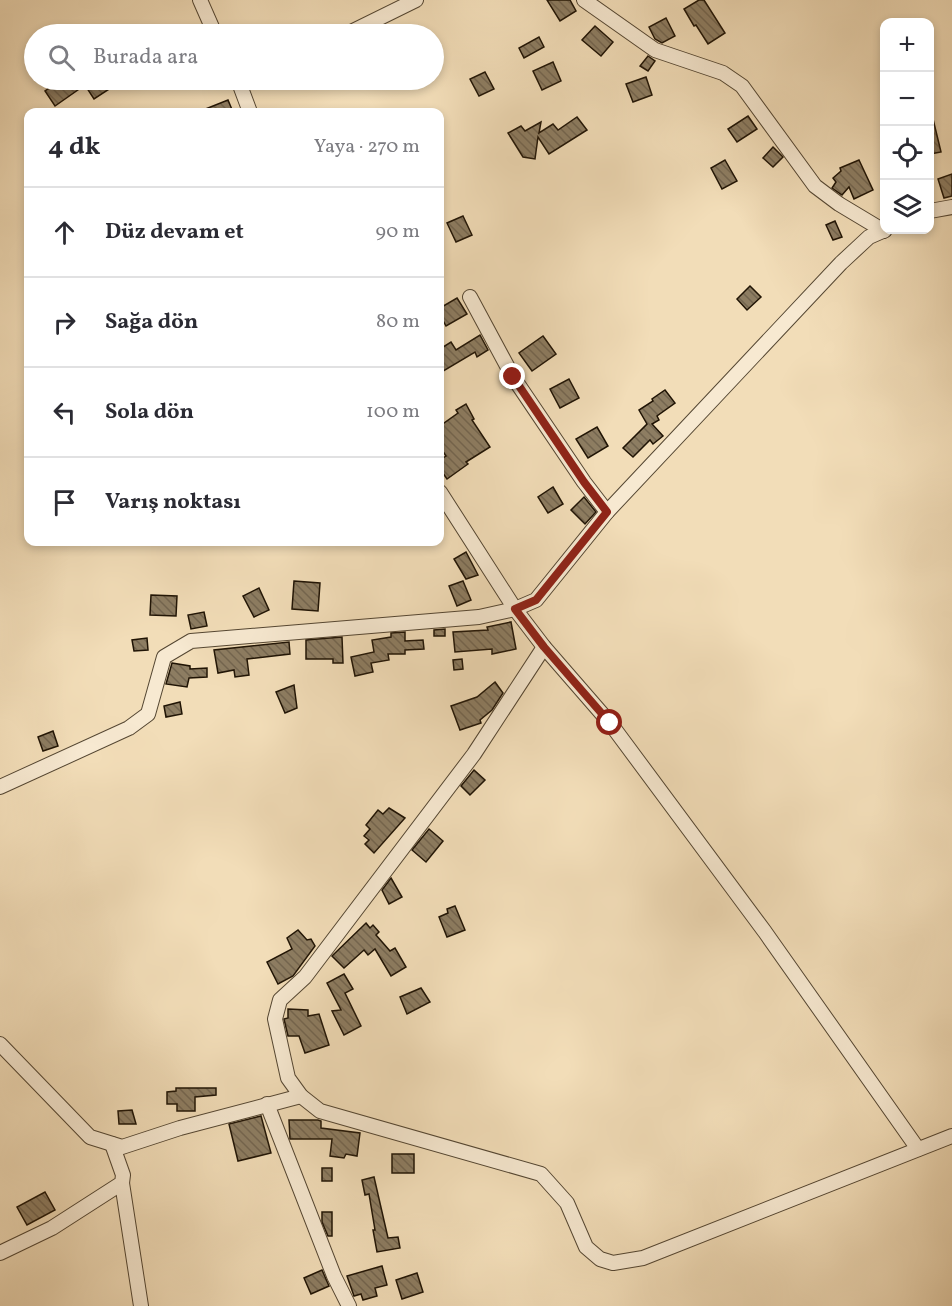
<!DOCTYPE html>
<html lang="tr">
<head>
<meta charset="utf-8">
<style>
	body { margin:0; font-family:Vollkorn,serif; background:#f7f7f7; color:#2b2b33 }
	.controls { position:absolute; right:18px; top:18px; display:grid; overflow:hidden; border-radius:12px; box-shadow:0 3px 9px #0003 }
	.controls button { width:54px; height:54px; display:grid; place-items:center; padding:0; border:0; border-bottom:2px solid #e1e1e2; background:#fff; color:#2b2b33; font:30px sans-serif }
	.stop { position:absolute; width:18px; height:18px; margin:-14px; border:4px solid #8f2418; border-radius:50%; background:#fff }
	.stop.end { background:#8f2418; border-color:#fff; box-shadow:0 2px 6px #0008 }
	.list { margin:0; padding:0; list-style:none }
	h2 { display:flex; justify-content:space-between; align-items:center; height:78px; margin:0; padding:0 24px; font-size:26px }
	h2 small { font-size:20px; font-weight:400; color:#7c7c81 }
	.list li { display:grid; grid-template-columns:39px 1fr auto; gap:18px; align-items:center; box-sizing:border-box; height:90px; padding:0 24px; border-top:2px solid #e1e1e2 }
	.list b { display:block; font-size:22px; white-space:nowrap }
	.list em { font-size:20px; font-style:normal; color:#7c7c81 }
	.icon { flex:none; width:33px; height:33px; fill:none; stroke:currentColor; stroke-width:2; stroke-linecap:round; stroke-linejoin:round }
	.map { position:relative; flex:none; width:952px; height:1306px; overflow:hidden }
	.search { position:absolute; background:#fff; box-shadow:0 3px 9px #0003; left:24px; top:24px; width:420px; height:66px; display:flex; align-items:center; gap:15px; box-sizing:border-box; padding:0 21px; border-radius:33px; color:#7c7c81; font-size:22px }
	.panel { position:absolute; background:#fff; box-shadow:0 3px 9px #0003; left:24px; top:108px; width:420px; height:438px; border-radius:12px }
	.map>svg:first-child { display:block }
	.building { fill:url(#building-back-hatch); stroke:#201405; stroke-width:1.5 }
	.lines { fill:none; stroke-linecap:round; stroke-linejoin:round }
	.minor-casing { stroke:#544632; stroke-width:16 }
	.minor { stroke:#f7e9d1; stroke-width:14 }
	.route { stroke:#8f2418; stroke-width:8 }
</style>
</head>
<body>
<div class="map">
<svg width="952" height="1306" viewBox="0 0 952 1306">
	<defs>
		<pattern id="building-back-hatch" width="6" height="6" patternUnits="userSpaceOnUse" patternTransform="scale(1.5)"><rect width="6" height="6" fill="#8d7d62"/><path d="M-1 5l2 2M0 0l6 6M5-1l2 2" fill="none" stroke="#73654f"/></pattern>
	</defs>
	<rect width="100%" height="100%" fill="#f2ddb8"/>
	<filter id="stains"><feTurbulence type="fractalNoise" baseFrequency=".00333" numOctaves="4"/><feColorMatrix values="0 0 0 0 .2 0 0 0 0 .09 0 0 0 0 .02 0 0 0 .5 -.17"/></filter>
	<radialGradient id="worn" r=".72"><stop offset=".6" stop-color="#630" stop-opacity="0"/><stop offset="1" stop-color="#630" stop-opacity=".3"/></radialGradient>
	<g class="building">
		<path d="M547 0H570L576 11 560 21Z"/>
		<path d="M699 0H704L725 33 708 44 696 25 694 26 684 9Z"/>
		<path d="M666 18 675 36 662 43 655 39 649 27Z"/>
		<path d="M595 26 613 42 601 56 582 40Z"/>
		<path d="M539 37 544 47 524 58 519 48Z"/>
		<path d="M648 56 655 61 648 71 640 66Z"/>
		<path d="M553 62 561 81 542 90 533 71Z"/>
		<path d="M485 72 494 89 479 96 470 79Z"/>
		<path d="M646 77 652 95 633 102 626 84Z"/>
		<path d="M47 80H123L94 99 85 85 55 106 45 91 52 86Z"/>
		<path d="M228 100 233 112H198Z"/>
		<path d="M748 116 757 129 737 142 728 129Z"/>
		<path d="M577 117 587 130 549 154 538 137 535 159 523 157 508 133 521 126 525 131 541 122 539 133 553 124 558 130Z"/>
		<path d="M933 119 941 152 930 154V120Z"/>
		<path d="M773 147 783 157 773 167 763 158Z"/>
		<path d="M725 160 737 181 722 189 711 168Z"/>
		<path d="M859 160 873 190 854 199 849 187 842 195 832 188 836 182 833 178 841 171 840 168Z"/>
		<path d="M952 174V196L944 198 938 179Z"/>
		<path d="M463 216 472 235 456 242 447 223Z"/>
		<path d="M835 221 842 237 833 240 826 225Z"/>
		<path d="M750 286 761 297 747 310 737 299Z"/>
		<path d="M457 298 467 314 446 326 440 315V308Z"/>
		<path d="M480 335 488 350 477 357 475 352 440 373V349L451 342 456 350Z"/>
		<path d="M543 336 556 354 532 371 519 353Z"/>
		<path d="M569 379 579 398 560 408 550 389Z"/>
		<path d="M665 390 675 403 657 416 659 420 652 424 663 436 653 444 650 440 633 457 623 448 647 424 639 410 653 401 652 399Z"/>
		<path d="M466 404 474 419 472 420 490 447 466 462 468 464 447 479 440 469V460L446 456 440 447V426L458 413 456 410Z"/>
		<path d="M597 427 608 446 588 458 576 439Z"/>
		<path d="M553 487 563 504 548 513 538 497Z"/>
		<path d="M584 497 596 512 585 524 571 510Z"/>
		<path d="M466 552 478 575 466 579 454 559Z"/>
		<path d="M294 581 320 583 318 611 292 609Z"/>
		<path d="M463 581 471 600 457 606 449 586Z"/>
		<path d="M259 588 269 610 254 617 243 596Z"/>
		<path d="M151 595 177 596 176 616 150 615Z"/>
		<path d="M204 612 207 626 191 629 188 615Z"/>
		<path d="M511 622 516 649 492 654V649L455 652 453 632 488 630 487 627Z"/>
		<path d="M445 629V636H434V630Z"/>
		<path d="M405 632V641L423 640 424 649 405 650V654H388L389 660 371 663 373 672 355 676 351 657 374 652 372 640 391 637V633Z"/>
		<path d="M342 637 343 663H333V659H306V640Z"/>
		<path d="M147 638 148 650 134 651 132 640Z"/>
		<path d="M289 642 290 654 247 659 249 675 235 677 234 670 218 673 214 650Z"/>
		<path d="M462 659 463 669 454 670 453 660Z"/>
		<path d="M172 663 190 666V669L207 668V677L189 678 187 687 166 684Z"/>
		<path d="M495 682 503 693 492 710 480 720 481 723 460 730 451 706 477 697Z"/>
		<path d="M294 685 297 708 285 713 276 692Z"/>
		<path d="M180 702 182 714 166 717 164 706Z"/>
		<path d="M53 731 58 746 43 751 38 737Z"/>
		<path d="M474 770 485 780 470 795 461 786Z"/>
		<path d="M389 808 405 818 374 853 365 844 369 840 364 836 370 829 366 825 378 810 383 814Z"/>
		<path d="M429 829 443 841 426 862 412 850Z"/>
		<path d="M391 878 402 897 389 904 382 890Z"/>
		<path d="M455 906 465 930 447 937 439 917 448 913 447 909Z"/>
		<path d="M366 923 370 928 373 925 379 932 376 935 390 951 395 948 406 967 391 976 375 949 368 955 364 950 344 968 332 956Z"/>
		<path d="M298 930 307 940 311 939 315 946 293 976 278 984 267 962 292 949 287 938Z"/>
		<path d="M344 974 353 989 345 993 361 1026 344 1035 332 1011 341 1010 327 983Z"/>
		<path d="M421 988 430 1002 407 1014 400 997Z"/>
		<path d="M288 1009 308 1010V1016L319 1014 329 1045 305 1053 299 1036H288L284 1019 288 1018Z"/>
		<path d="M176 1088H216V1095L195 1097V1111H177V1104H167V1092L176 1091Z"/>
		<path d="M132 1110 136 1124H119L118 1111Z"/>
		<path d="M261 1116 271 1153 238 1161 229 1124Z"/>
		<path d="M289 1120H318L321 1121V1128L360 1133 357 1156 346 1154 344 1158 330 1156 332 1139H290Z"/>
		<rect x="392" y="1154" width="22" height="19"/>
		<rect x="322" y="1168" width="10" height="13"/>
		<path d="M374 1177 388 1238 398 1237 400 1248 377 1252 373 1230H375L369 1194 365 1195 362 1180Z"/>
		<path d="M45 1192 55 1210 27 1225 17 1207Z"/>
		<path d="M322 1212H332V1236H328L322 1222Z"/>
		<path d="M382 1266 387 1285 375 1288 377 1296 363 1300 361 1294 354 1296 347 1276Z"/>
		<path d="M322 1270 329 1286 311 1294 304 1278Z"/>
		<path d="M417 1273 423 1292 402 1299 396 1280Z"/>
	</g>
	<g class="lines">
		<g class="minor-casing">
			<g id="minor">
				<path d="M200 0 215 34"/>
				<path d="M584 0 655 50 723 73 742 86 815 186 839 204 884 231"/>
				<path d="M347 34 416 0"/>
				<path d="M238 80 250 112"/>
				<path d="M930 211 952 207"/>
				<path d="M470 297 513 377 584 482 607 512"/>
				<path d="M440 492 515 609 544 647 610 723 765 932 918 1149"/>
				<path d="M544 647 474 754 305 977 280 1000 275 1019 288 1078 301 1096 320 1111 541 1174 567 1203 586 1247 600 1259 613 1263 643 1258 952 1136"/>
				<path d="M0 787 129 728 148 714 164 657 191 641 479 617 515 609 536 600 607 512 841 263 869 237 885 230"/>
				<path d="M0 1044 90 1137 122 1147 180 1128 301 1096"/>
				<path d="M267 1104 334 1276 349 1306"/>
				<path d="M122 1183 141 1306"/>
				<path d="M0 1253 52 1228 122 1183 123 1175 112 1144"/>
			</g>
		</g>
		<use href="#minor" class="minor"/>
	</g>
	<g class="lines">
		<path class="route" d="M513 377 584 482 607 512 536 600 515 609 544 647 610 723"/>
	</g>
	<rect width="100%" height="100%" filter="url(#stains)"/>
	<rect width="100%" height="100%" fill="url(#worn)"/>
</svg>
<div class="controls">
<button>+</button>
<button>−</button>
<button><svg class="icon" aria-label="locate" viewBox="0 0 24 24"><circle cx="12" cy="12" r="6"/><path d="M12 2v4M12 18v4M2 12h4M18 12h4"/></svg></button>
<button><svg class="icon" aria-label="layers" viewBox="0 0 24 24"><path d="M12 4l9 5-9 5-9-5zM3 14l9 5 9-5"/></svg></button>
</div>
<div class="stop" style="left:610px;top:723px"></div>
<div class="stop end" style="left:513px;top:377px"></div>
<div class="search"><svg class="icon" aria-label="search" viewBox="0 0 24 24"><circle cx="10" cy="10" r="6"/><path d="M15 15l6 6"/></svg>Burada ara</div>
<section class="panel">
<h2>4 dk<small>Yaya · 270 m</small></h2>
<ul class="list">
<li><svg class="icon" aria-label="ahead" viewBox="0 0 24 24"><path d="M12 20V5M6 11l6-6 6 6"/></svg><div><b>Düz devam et</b></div><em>90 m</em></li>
<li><svg class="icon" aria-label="right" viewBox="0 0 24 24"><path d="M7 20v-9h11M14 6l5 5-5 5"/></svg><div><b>Sağa dön</b></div><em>80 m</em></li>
<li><svg class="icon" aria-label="left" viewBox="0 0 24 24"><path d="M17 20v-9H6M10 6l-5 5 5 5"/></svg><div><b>Sola dön</b></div><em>100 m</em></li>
<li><svg class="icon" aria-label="arrive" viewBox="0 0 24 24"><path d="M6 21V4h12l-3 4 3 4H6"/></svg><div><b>Varış noktası</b></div></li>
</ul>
</section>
</div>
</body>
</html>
